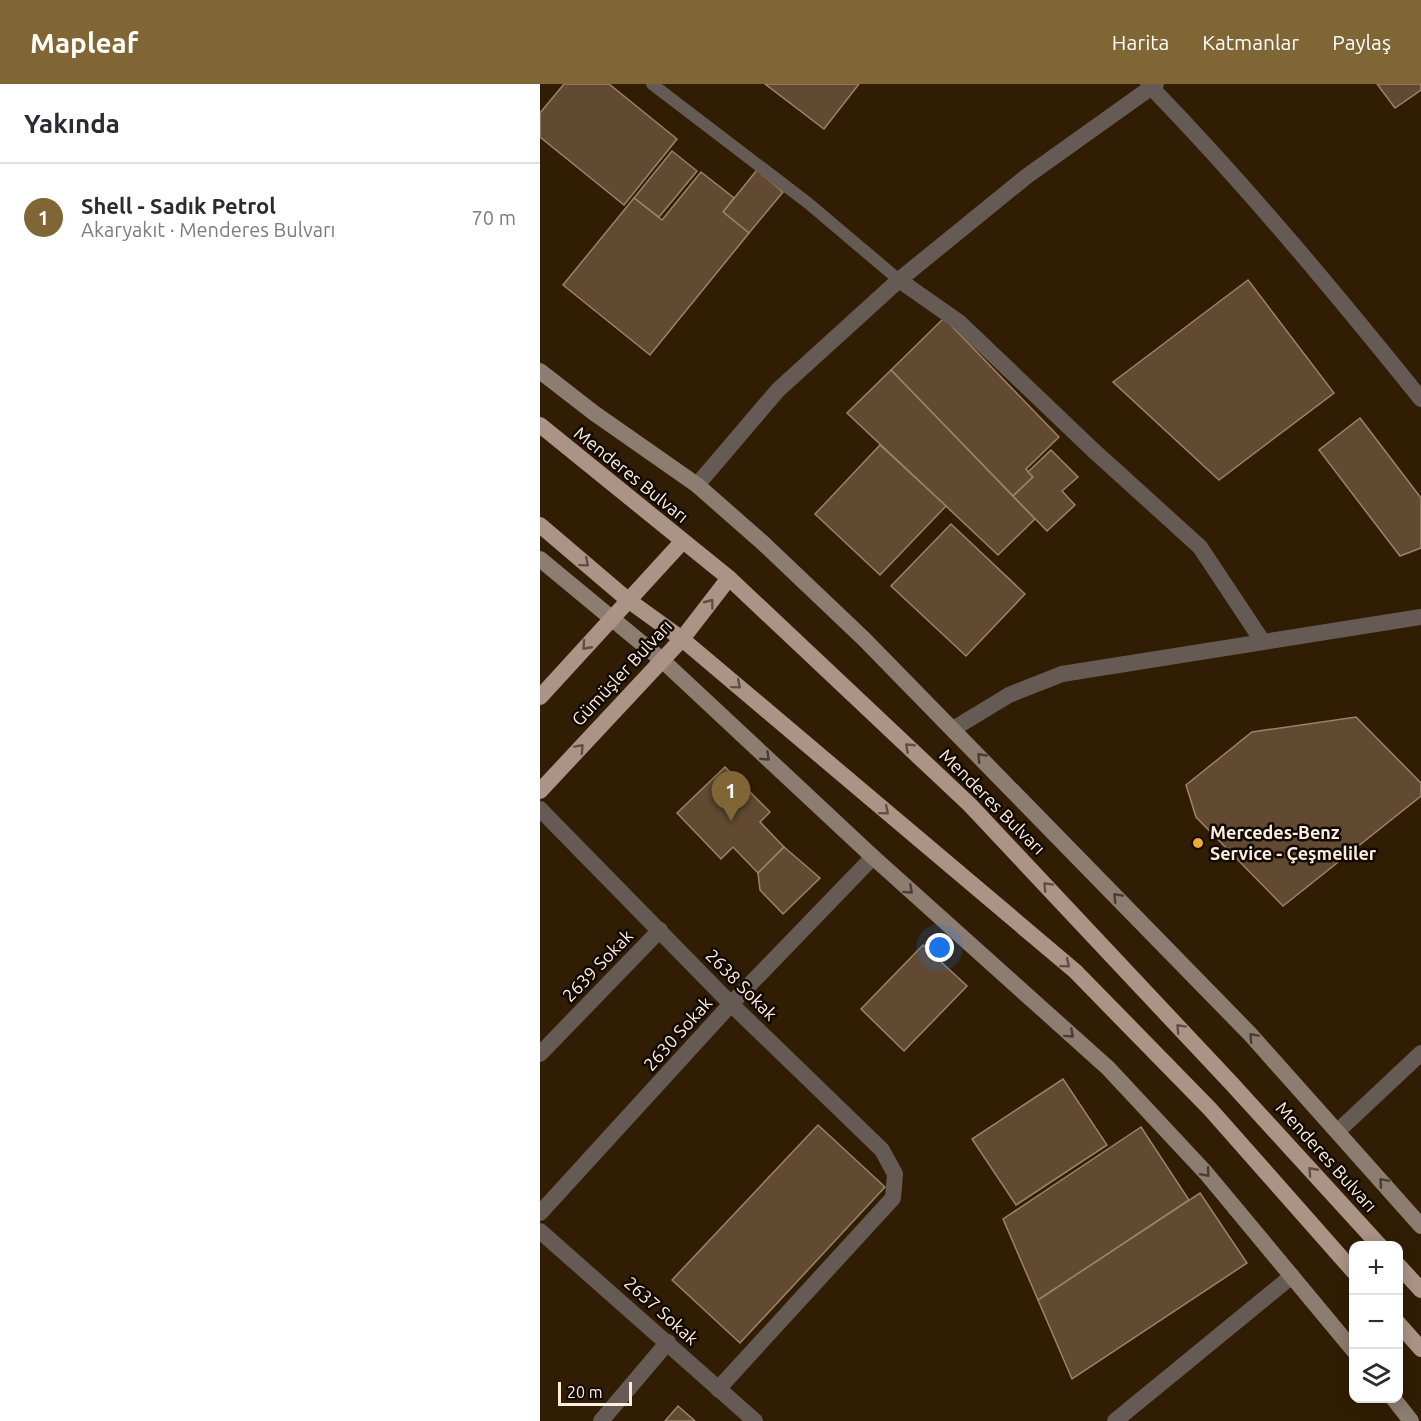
<!DOCTYPE html>
<html lang="tr">
<head>
<meta charset="utf-8">
<style>
	body { margin:0; font-family:Ubuntu,sans-serif; background:#f7f7f7; color:#2b2b33 }
	.controls { position:absolute; right:18px; bottom:18px; display:grid; overflow:hidden; border-radius:12px; box-shadow:0 3px 15px #0003 }
	.controls button { width:54px; height:54px; display:grid; place-items:center; padding:0; border:0; border-bottom:2px solid #e1e1e2; background:#fff; color:#2b2b33; font:30px sans-serif }
	.scale { position:absolute; left:18px; bottom:15px; width:74px; box-sizing:border-box; padding-left:6px; border:3px solid #fceedf; border-top:0; font-size:16px; line-height:21px; white-space:nowrap; color:#fceedf; -webkit-text-stroke:4px #120a02; paint-order:stroke }
	.you { position:absolute; left:400px; top:864px; width:21px; height:21px; margin:-15px; border:4px solid #fff; border-radius:50%; background:#1a73e8; box-shadow:0 0 0 9px #1a73e833 }
	.badge { display:grid; place-items:center; width:39px; height:39px; border-radius:50%; background:#806535; color:#fff; font-size:20px; font-weight:700 }
	.pin { position:absolute; translate:-50% -50px; filter:drop-shadow(0 2px 3px #0008) }
	.pin::after { content:''; position:absolute; top:32px; width:21px; height:18px; background:inherit; clip-path:polygon(0 0,100% 0,50% 100%) }
	.list { margin:0; padding:0; list-style:none }
	h2 { display:flex; justify-content:space-between; align-items:center; height:78px; margin:0; padding:0 24px; font-size:26px }
	h2 small { font-size:20px; font-weight:400; color:#7c7c81 }
	.list li { display:grid; grid-template-columns:39px 1fr auto; gap:18px; align-items:center; box-sizing:border-box; height:108px; padding:0 24px; border-top:2px solid #e1e1e2 }
	.list b { display:block; font-size:22px; white-space:nowrap }
	.list p { margin:0; font-size:20px; white-space:nowrap; color:#7c7c81 }
	.list em { font-size:20px; font-style:normal; color:#7c7c81 }
	.icon { flex:none; width:33px; height:33px; fill:none; stroke:currentColor; stroke-width:2; stroke-linecap:round; stroke-linejoin:round }
	.map { position:relative; flex:none; width:881px; height:1337px; overflow:hidden }
	header { display:flex; align-items:center; gap:36px; box-sizing:border-box; height:84px; padding:0 30px; background:#806535; color:#fff }
	header strong { font-size:28px }
	nav { display:flex; gap:33px; margin-inline-start:auto; font-size:21px }
	main { display:flex }
	aside { flex:1; background:#fff }
	.map>svg:first-child { display:block }
	.building { fill:#614a31; stroke:#9c8368; stroke-width:1.5 }
	.lines { fill:none; stroke-linecap:round; stroke-linejoin:round }
	.service { stroke:#665b54; stroke-width:12 }
	.minor { stroke:#665b54; stroke-width:16 }
	.secondary { stroke:#8d7c70; stroke-width:16 }
	.primary { stroke:#ab9485; stroke-width:16 }
	.oneway { stroke:#5e4f44 }
	.oneway2 { stroke:#493d33 }
	.poi-dot { fill:#e8ab37; stroke:#120a02; stroke-width:2 }
	.labels { text-anchor:middle; stroke-width:5; stroke-linejoin:round; paint-order:stroke }
	.street-label { font-size:18px; fill:#fceedf; stroke:#120a02 }
	.poi-label { font-size:18px; font-weight:bold; fill:#fceedf; stroke:#120a02; text-anchor:start }
</style>
</head>
<body>
<header>
<strong>Mapleaf</strong>
<nav><a>Harita</a><a>Katmanlar</a><a>Paylaş</a></nav>
</header>
<main>
<aside>
<h2>Yakında<small></small></h2>
<ul class="list">
<li><span class="badge">1</span><div><b>Shell - Sadık Petrol</b><p>Akaryakıt · Menderes Bulvarı</p></div><em>70 m</em></li>
</ul>
</aside>
<div class="map">
<svg width="881" height="1337" viewBox="0 0 881 1337">
	<rect width="100%" height="100%" fill="#311d03"/>
	<g class="building">
		<path d="M24 0H69L137 55 84 121 0 53V29Z"/>
		<path d="M225 0H319L284 45Z"/>
		<path d="M837 0H881V6L855 24Z"/>
		<path d="M132 67 157 87 119 133 94 114Z"/>
		<path d="M217 86 243 108 209 149 183 128Z"/>
		<path d="M161 88 194 114 183 128 209 149 110 271 23 201 94 114 122 136Z"/>
		<path d="M708 196 794 309 679 396 573 298Z"/>
		<path d="M404 234 519 353 486 385 493 393 473 412 351 286Z"/>
		<path d="M351 286 495 435 458 471 307 329Z"/>
		<path d="M820 334 881 414V464L860 472 779 366Z"/>
		<path d="M340 361 406 422 340 491 275 430Z"/>
		<path d="M511 366 538 393 522 407 535 421 507 447 473 412 493 393 488 388Z"/>
		<path d="M411 440 485 510 426 572 351 502Z"/>
		<path d="M816 633 881 699V712L743 822 656 733 646 701 712 648Z"/>
		<path d="M185 683 230 728 220 738 244 763 218 789 193 763 181 775 137 729Z"/>
		<path d="M244 763 280 794 243 830 220 806 218 789Z"/>
		<path d="M383 861 427 902 364 967 321 925Z"/>
		<path d="M523 995 567 1061 476 1121 432 1055Z"/>
		<path d="M278 1041 345 1103 200 1259 132 1196Z"/>
		<path d="M601 1043 649 1116 498 1216 463 1135Z"/>
		<path d="M660 1109 707 1179 532 1295 498 1216Z"/>
		<path d="M138 1322 155 1337H125Z"/>
	</g>
	<g class="lines">
		<path class="service" d="M112 0 268 119 359 196"/>
		<g class="minor">
			<path d="M608 0C705 100 794 207 881 315"/>
			<path d="M359 196 419 238 553 366 660 463 723 558"/>
			<path d="M157 401 238 306 359 196 487 92 616 0"/>
			<path d="M413 645 469 611 522 590 881 533"/>
			<path d="M0 725 191 920 342 1066 355 1090 353 1114 178 1305"/>
			<path d="M0 970 120 846"/>
			<path d="M798 1047 881 969"/>
			<path d="M0 1129 191 920 333 773"/>
			<path d="M0 1147 215 1337"/>
			<path d="M61 1337 128 1258"/>
			<path d="M575 1337 752 1192"/>
		</g>
		<g class="secondary">
			<path d="M0 287 54 329 157 401 223 459 324 555 710 950 881 1142"/>
			<path d="M0 475 122 576 333 773 568 984 666 1089 814 1267"/>
			<path d="M853 1314 871 1337"/>
		</g>
		<g class="primary">
			<path d="M0 341 189 494 430 721 692 1000 840 1162"/>
			<path d="M0 441 88 516 142 555 535 887 670 1025 814 1188"/>
			<path d="M0 613 142 458"/>
			<path d="M0 707 142 555 189 494"/>
			<path d="M858 1181 881 1206"/>
			<path d="M858 1239 881 1265"/>
		</g>
	</g>
	<defs><path id="oneway-chevron" d="M-2-3.5L2.5 0L-2 3.5" fill="none" stroke-width="1.6" stroke-linecap="round" stroke-linejoin="round" transform="scale(1.5)"/></defs>
	<g class="oneway">
		<use href="#oneway-chevron" transform="translate(45 479) rotate(40)"/>
		<use href="#oneway-chevron" transform="translate(170 519) rotate(-53)"/>
		<use href="#oneway-chevron" transform="translate(46 562) rotate(132)"/>
		<use href="#oneway-chevron" transform="translate(197 601) rotate(40)"/>
		<use href="#oneway-chevron" transform="translate(369 663) rotate(-137)"/>
		<use href="#oneway-chevron" transform="translate(40 664) rotate(-47)"/>
		<use href="#oneway-chevron" transform="translate(345 727) rotate(40)"/>
		<use href="#oneway-chevron" transform="translate(507 802) rotate(-133)"/>
		<use href="#oneway-chevron" transform="translate(526 880) rotate(40)"/>
		<use href="#oneway-chevron" transform="translate(640 944) rotate(-133)"/>
		<use href="#oneway-chevron" transform="translate(772 1087) rotate(-132)"/>
	</g>
	<g class="oneway2">
		<use href="#oneway-chevron" transform="translate(226 673) rotate(43)"/>
		<use href="#oneway-chevron" transform="translate(441 673) rotate(-134)"/>
		<use href="#oneway-chevron" transform="translate(369 806) rotate(42)"/>
		<use href="#oneway-chevron" transform="translate(577 813) rotate(-134)"/>
		<use href="#oneway-chevron" transform="translate(530 950) rotate(42)"/>
		<use href="#oneway-chevron" transform="translate(713 953) rotate(-133)"/>
		<use href="#oneway-chevron" transform="translate(666 1089) rotate(49)"/>
		<use href="#oneway-chevron" transform="translate(843 1098) rotate(-131)"/>
	</g>
	<circle class="poi-dot" cx="658" cy="759" r="6"/>
	<g class="labels">
		<g class="street-label">
			<text transform="translate(91 391) rotate(39)" y="6">Menderes Bulvarı</text>
			<text transform="translate(82 589) rotate(-47)" y="6">Gümüşler Bulvarı</text>
			<text transform="translate(452 718) rotate(45)" y="6">Menderes Bulvarı</text>
			<text transform="translate(58 882) rotate(-46)" y="6">2639 Sokak</text>
			<text transform="translate(201 901) rotate(45)" y="6">2638 Sokak</text>
			<text transform="translate(138 950) rotate(-48)" y="6">2630 Sokak</text>
			<text transform="translate(786 1073) rotate(48)" y="6">Menderes Bulvarı</text>
			<text transform="translate(121 1227) rotate(42)" y="6">2637 Sokak</text>
		</g>
		<g class="poi-label">
			<text x="670" y="755">Mercedes-Benz<tspan x="670" dy="21">Service - Çeşmeliler</tspan></text>
		</g>
	</g>
</svg>
<div class="controls">
<button>+</button>
<button>−</button>
<button><svg class="icon" aria-label="layers" viewBox="0 0 24 24"><path d="M12 4l9 5-9 5-9-5zM3 14l9 5 9-5"/></svg></button>
</div>
<div class="scale">20 m</div>
<div class="you"></div>
<div class="pin badge" style="left:191px;top:737px">1</div>
</div>
</main>
</body>
</html>
